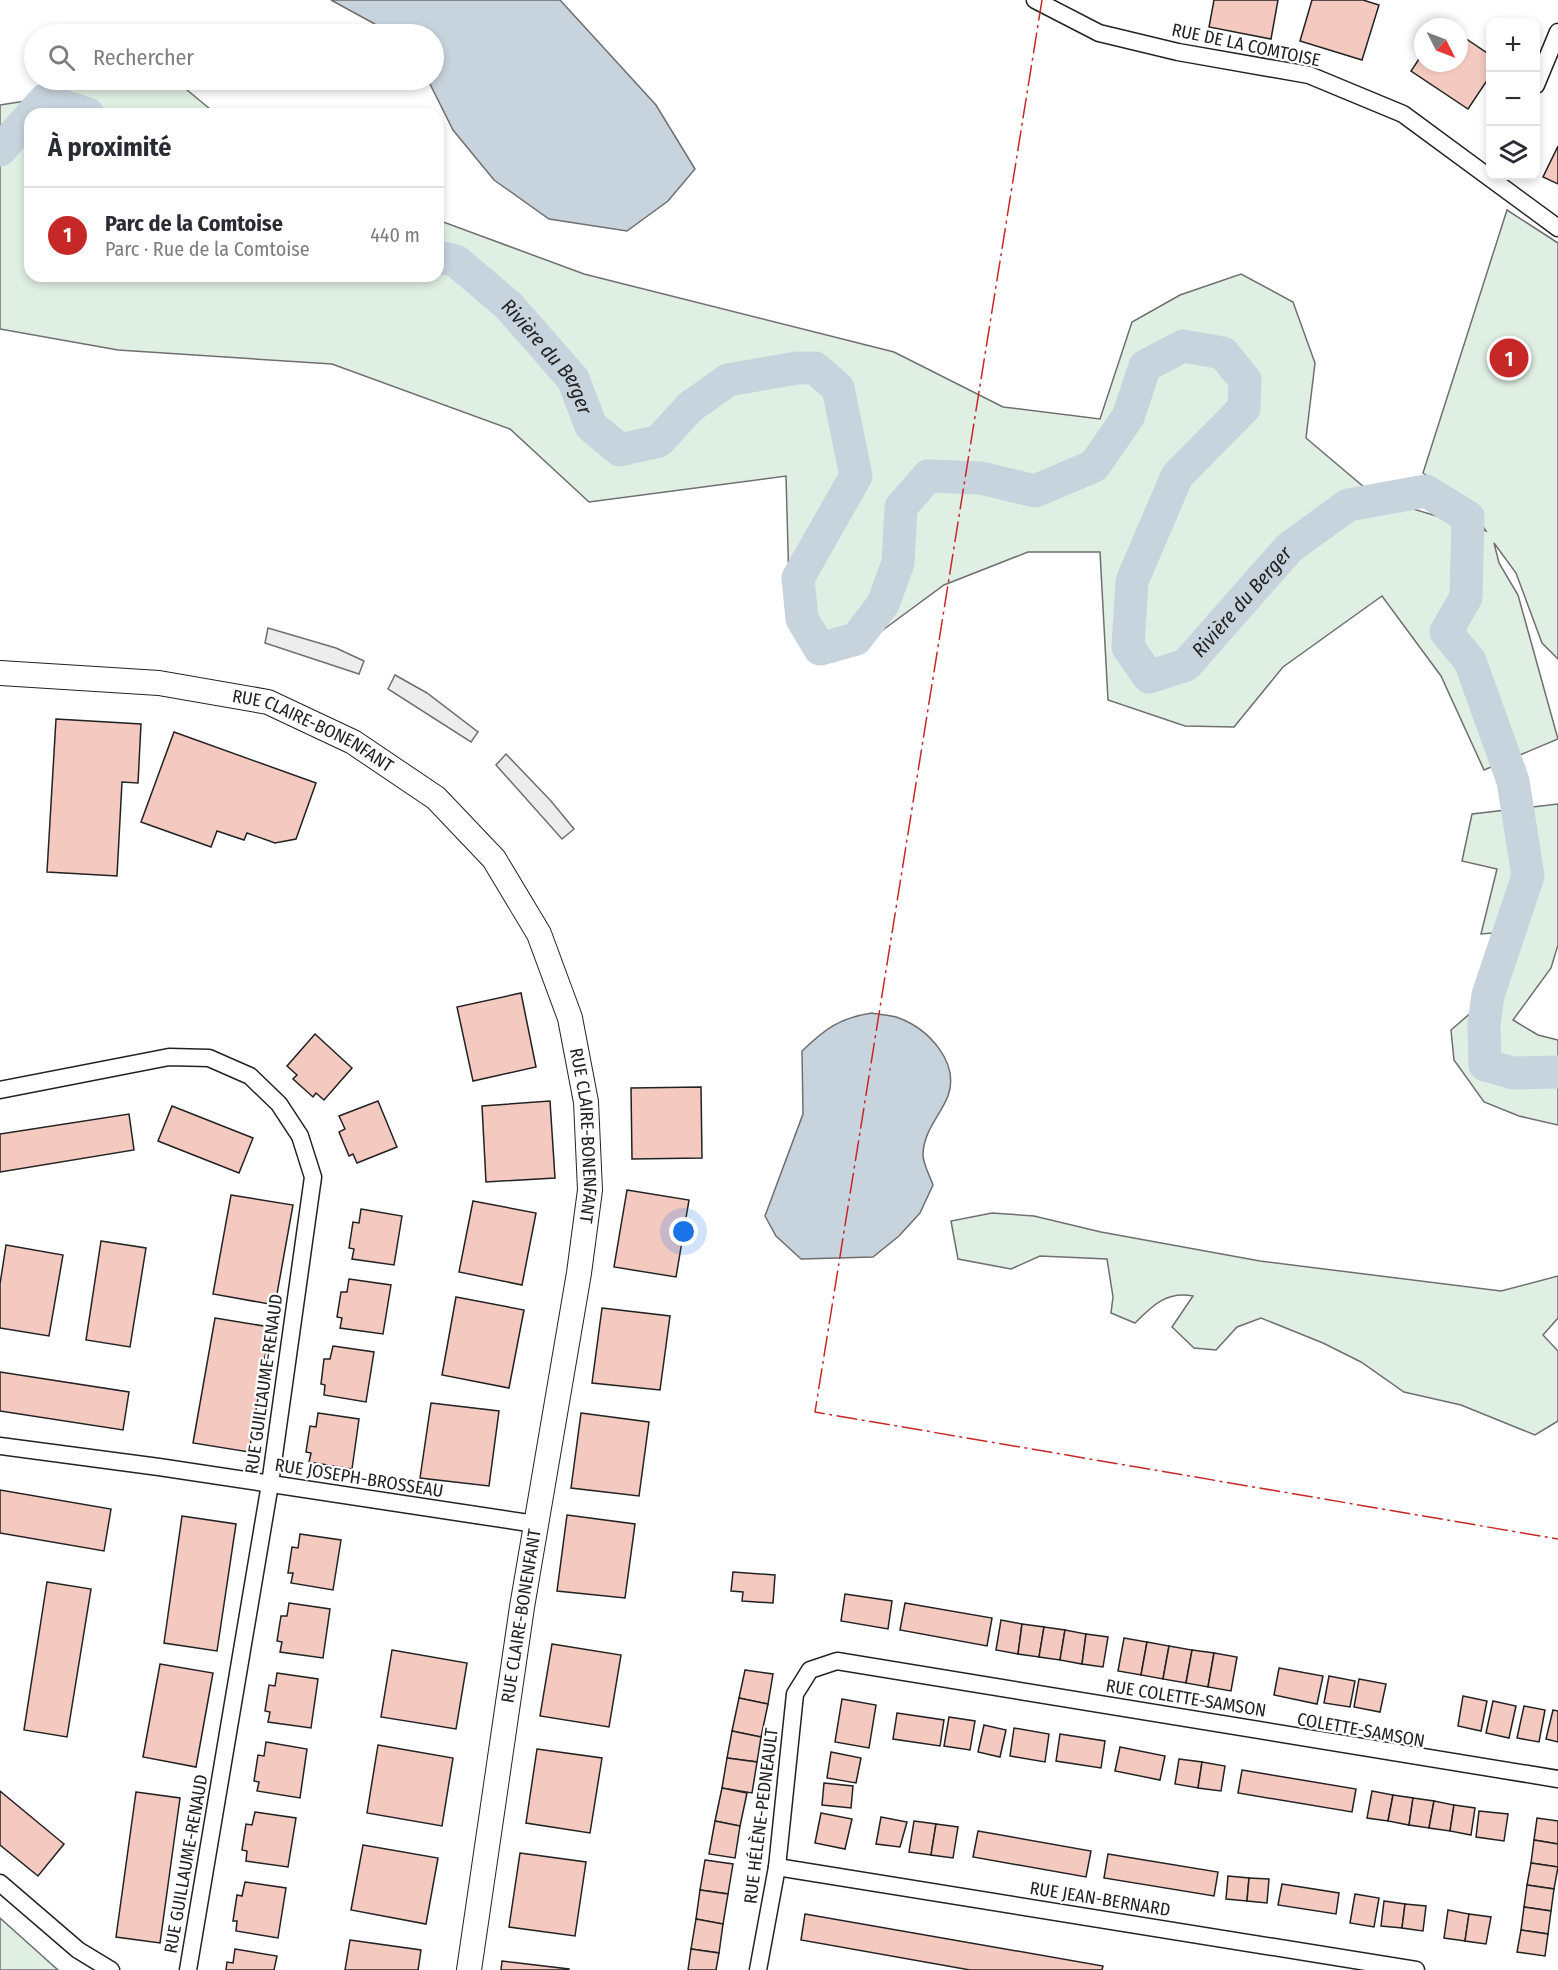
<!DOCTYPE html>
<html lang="fr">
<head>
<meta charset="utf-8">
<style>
	body { margin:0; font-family:"Fira Sans Condensed",sans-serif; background:#f2f2f3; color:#2b2b33 }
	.controls { position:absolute; right:18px; top:18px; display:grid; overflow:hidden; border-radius:12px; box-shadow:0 3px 9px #0003 }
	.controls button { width:54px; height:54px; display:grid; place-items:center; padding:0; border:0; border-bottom:2px solid #e1e1e2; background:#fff; color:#2b2b33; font:30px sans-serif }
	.compass { position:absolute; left:1414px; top:18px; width:54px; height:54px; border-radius:50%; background:#fff; box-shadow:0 3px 9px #0003; rotate:132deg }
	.you { position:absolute; left:684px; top:1232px; width:21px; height:21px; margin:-15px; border:4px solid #fff; border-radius:50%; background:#1a73e8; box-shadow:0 0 0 9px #1a73e833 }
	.badge { display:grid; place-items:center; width:39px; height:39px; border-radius:50%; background:#c62828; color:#fff; font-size:20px; font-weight:700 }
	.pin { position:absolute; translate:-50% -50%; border:3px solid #fff; box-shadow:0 2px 6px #0006 }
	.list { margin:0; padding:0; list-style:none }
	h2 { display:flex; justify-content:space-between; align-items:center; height:78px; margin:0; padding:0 24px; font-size:26px }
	h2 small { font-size:20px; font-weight:400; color:#7c7c81 }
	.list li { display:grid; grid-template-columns:39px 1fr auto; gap:18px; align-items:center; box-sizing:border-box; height:96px; padding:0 24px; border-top:2px solid #e1e1e2 }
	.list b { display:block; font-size:22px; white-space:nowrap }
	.list p { margin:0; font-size:20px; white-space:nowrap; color:#7c7c81 }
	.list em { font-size:20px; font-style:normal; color:#7c7c81 }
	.icon { flex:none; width:33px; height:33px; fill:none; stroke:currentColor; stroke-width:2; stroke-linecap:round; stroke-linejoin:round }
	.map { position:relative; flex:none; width:1558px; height:1970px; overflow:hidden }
	.search { position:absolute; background:#fff; box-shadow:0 3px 9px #0003; left:24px; top:24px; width:420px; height:66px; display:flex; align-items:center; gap:15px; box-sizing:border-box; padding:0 21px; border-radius:33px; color:#7c7c81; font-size:22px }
	.panel { position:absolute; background:#fff; box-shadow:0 3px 9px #0003; left:24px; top:108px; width:420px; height:174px; border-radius:18px }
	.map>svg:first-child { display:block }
	.green { fill:#e0efe3; stroke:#6f6f6f; stroke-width:1.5 }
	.parking { fill:#ededed; stroke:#6f6f6f; stroke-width:1.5 }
	.water { fill:#c7d3dd; stroke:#6f6f6f; stroke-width:1.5 }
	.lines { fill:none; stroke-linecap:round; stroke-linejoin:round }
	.river { stroke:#c7d3dd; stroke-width:33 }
	.building { fill:#f3c9c0; stroke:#222; stroke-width:1.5 }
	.street-casing { stroke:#222; stroke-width:19 }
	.secondary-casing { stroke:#222; stroke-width:26 }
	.street { stroke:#fff; stroke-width:16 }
	.secondary { stroke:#fff; stroke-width:24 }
	.power { stroke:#c62828; stroke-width:1.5; stroke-dasharray:21 4.5 3 4.5; stroke-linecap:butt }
	.labels { text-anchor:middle; stroke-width:4.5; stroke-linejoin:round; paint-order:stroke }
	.street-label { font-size:18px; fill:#222; stroke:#fff }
	.water-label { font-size:20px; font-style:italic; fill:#222; stroke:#fff }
</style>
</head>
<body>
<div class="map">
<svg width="1558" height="1970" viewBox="0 0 1558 1970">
	<rect width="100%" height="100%" fill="#fff"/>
	<g class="green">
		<path d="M58 80H175L216 114H30V276H438V220L584 274 894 352 1003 407 1100 419 1132 322 1180 295 1241 274 1293 302 1315 363 1306 438 1377 498 1486 531 1467 503 1423 473 1507 210 1558 243V659L1542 643 1516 573 1494 543 1499 563 1518 595 1558 739 1484 770 1441 676 1382 596 1283 667 1234 727 1185 726 1108 700 1100 552H1028L944 585 853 652 790 623 786 476 589 502 510 429 332 364 118 350 0 329V105L38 99Z"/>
		<path d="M1558 804V945L1551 968 1513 1020 1538 1035 1558 1040V1125L1519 1116 1484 1102 1454 1060 1451 1030 1473 1011 1493 933 1481 934 1497 869 1462 861 1472 814Z"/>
		<path d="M992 1213 1034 1216 1101 1232 1260 1261 1501 1291 1558 1276V1318L1543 1335 1558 1351V1421L1535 1435 1461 1405 1404 1392 1361 1362 1323 1343 1261 1318 1237 1327 1216 1350 1194 1348 1172 1327 1193 1296C1167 1291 1153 1305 1135 1323L1111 1313 1113 1297 1107 1259 1040 1256 1011 1269 958 1259 951 1221Z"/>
		<path d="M0 1918 58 1970H0Z"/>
	</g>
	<g class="parking">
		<path d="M268 628 336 648 364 661 359 674 265 643Z"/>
		<path d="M395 675 427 693 478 732 471 742 388 689Z"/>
		<path d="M506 754 551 801 574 829 562 839 496 765Z"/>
	</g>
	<g class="water">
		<path d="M331 0H560L656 105 695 169 668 201 627 231 549 219 494 180 453 130 428 80H434V34H389L373 23Z"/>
		<path d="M872 1013C880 1015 891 1015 899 1018 928 1029 960 1062 948 1096 940 1116 923 1132 923 1155 923 1164 930 1176 933 1185L920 1213 899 1236 873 1257 801 1259 776 1236 765 1216 803 1114 802 1051C825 1029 839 1018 872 1013Z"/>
	</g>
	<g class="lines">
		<g class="river">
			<path d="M32 114 45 100 88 114"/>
			<path d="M0 150 30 117"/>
			<path id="s1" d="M438 257 456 261 509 306 573 379 591 426 620 450 659 441 690 407 728 380 797 368H815L838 388 856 476 798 578 802 619 820 649 856 639 883 604 898 563 901 507 928 476 981 478 1035 491 1094 466 1128 417 1145 366 1183 346 1223 353 1245 380 1244 408 1177 476 1132 581 1128 647 1149 677 1186 665 1289 548 1348 505 1426 491 1468 517 1466 597 1446 632 1470 661 1513 781 1528 876 1488 995 1484 1025 1485 1065 1513 1073 1558 1072"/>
		</g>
	</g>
	<g class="building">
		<path d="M1214 0H1278L1271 39 1209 27Z"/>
		<path d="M1312 0H1363L1379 5 1362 60 1300 41Z"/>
		<path d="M1459 34 1490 55V76L1468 109 1411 71 1423 53V63H1459Z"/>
		<path d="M1558 146V184L1543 177Z"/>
		<path d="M56 719 141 724 138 783 122 782 117 876 47 872Z"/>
		<path d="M174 732 316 783 296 839 275 843 247 833 244 840 217 831 211 847 141 822Z"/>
		<path d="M521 993 536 1067 473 1081 457 1007Z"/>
		<path d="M315 1034 352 1068 324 1100 316 1093 313 1097 293 1079 297 1075 287 1066Z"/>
		<path d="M701 1087 702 1158 632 1159 631 1088Z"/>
		<path d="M378 1101 397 1147 357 1163 353 1154 349 1156 339 1132 345 1129 339 1116Z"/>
		<path d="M550 1101 555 1178 486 1182 482 1106Z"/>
		<path d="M172 1106 253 1138 239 1173 158 1141Z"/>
		<path d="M129 1114 134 1150 0 1172V1134Z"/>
		<path d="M627 1190 689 1200 676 1277 614 1267Z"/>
		<path d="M231 1195 293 1205 275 1305 213 1294Z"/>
		<path d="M473 1201 536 1213 522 1285 459 1272Z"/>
		<path d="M361 1209 402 1216 394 1265 352 1259 354 1249 349 1248 353 1222 359 1223Z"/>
		<path d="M101 1241 146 1248 130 1347 86 1340Z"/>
		<path d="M6 1245 63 1255 49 1336 0 1328V1284Z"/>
		<path d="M349 1279 391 1285 383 1334 340 1328 342 1318 337 1317 341 1292H347Z"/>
		<path d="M456 1297 524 1310 509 1388 442 1375Z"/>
		<path d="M602 1308 670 1316 660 1390 592 1383Z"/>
		<path d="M215 1318 270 1327 249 1452 193 1443Z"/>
		<path d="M333 1346 374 1352 366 1402 324 1395 325 1385 321 1384 324 1359H330Z"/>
		<path d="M0 1372 129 1392 123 1430 0 1411Z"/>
		<path d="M431 1403 499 1411 489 1486 420 1478Z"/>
		<path d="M318 1413 359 1419 352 1469 309 1462 311 1453 306 1452 310 1426 316 1427Z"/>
		<path d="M581 1413 649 1422 639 1496 571 1488Z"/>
		<path d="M0 1490 111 1509 104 1551 0 1533Z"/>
		<path d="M567 1515 635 1524 625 1598 557 1591Z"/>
		<path d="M182 1516 236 1524 217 1651 164 1643Z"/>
		<path d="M300 1534 341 1540 333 1590 291 1583 293 1573H288L292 1547 298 1548Z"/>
		<path d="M733 1572 775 1575 773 1603 742 1601 743 1592 731 1591Z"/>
		<path d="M47 1582 91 1589 67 1737 24 1730Z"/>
		<path d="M845 1594 892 1601 888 1629 841 1621Z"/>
		<path d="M289 1603 330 1609 323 1658 280 1652 282 1642 277 1641 281 1616H287Z"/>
		<path d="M905 1603 992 1618 987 1646 900 1630Z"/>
		<path d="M1001 1620 1022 1624 1018 1654 996 1650Z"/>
		<path d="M1022 1624 1044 1627 1039 1657 1018 1654Z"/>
		<path d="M1044 1627 1065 1630 1060 1660 1039 1657Z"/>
		<path d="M1065 1630 1086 1634 1082 1664 1060 1660Z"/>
		<path d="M1086 1634 1108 1637 1103 1667 1082 1664Z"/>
		<path d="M1124 1638 1147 1642 1141 1675 1118 1671Z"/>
		<path d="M1147 1642 1169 1646 1163 1679 1141 1675Z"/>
		<path d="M552 1644 621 1655 609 1727 540 1716Z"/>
		<path d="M1169 1646 1192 1650 1186 1683 1163 1679Z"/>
		<path d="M392 1650 467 1663 456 1729 381 1717Z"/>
		<path d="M1192 1650 1214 1653 1208 1687 1186 1683Z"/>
		<path d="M1214 1653 1237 1657 1231 1691 1208 1687Z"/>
		<path d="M160 1664 213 1673 196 1767 143 1757Z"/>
		<path d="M1279 1668 1323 1676 1317 1704 1274 1695Z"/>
		<path d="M745 1670 773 1674 768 1704 739 1698Z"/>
		<path d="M277 1673 318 1679 311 1728 268 1722 270 1712 265 1711 269 1685 275 1686Z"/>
		<path d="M1329 1676 1355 1681 1350 1707 1324 1703Z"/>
		<path d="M1359 1679 1386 1684 1380 1712 1354 1707Z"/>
		<path d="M1463 1696 1487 1701 1481 1731 1458 1726Z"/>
		<path d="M739 1698 768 1704 761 1737 732 1731Z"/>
		<path d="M842 1699 876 1705 869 1748 835 1742Z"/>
		<path d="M1493 1701 1516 1706 1509 1738 1486 1733Z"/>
		<path d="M1524 1706 1545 1710 1539 1742 1517 1738Z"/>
		<path d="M1553 1710 1558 1711V1742L1546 1739Z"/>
		<path d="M897 1713 944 1720 940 1746 893 1739Z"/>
		<path d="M949 1717 975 1721 970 1750 944 1746Z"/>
		<path d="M984 1725 1006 1730 1000 1757 978 1752Z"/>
		<path d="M1014 1728 1049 1734 1045 1762 1010 1756Z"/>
		<path d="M732 1731 761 1737 757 1762 727 1758Z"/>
		<path d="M1060 1734 1105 1741 1101 1768 1056 1761Z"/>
		<path d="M266 1742 307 1749 300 1798 257 1791 259 1782 254 1781 258 1755 264 1756Z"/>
		<path d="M378 1745 453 1758 442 1826 367 1813Z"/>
		<path d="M1120 1747 1165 1756 1160 1780 1115 1771Z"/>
		<path d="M537 1749 602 1758 590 1833 526 1823Z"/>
		<path d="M831 1752 861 1758 856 1783 827 1778Z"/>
		<path d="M727 1758 757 1762 752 1793 722 1788Z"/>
		<path d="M1179 1759 1202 1762 1198 1788 1175 1784Z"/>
		<path d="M1202 1762 1225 1766 1221 1791 1198 1788Z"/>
		<path d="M1242 1770 1356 1789 1352 1812 1238 1793Z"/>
		<path d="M824 1783 853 1786 851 1808 822 1805Z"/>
		<path d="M722 1788 747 1793 740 1826 715 1821Z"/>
		<path d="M0 1791 64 1844 38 1876 0 1845Z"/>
		<path d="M1372 1791 1393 1795 1388 1821 1367 1818Z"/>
		<path d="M136 1792 180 1798 160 1943 116 1937Z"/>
		<path d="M1393 1795 1413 1798 1409 1825 1388 1821Z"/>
		<path d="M1413 1798 1434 1801 1429 1828 1409 1825Z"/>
		<path d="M1434 1801 1454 1805 1450 1831 1429 1828Z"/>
		<path d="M1454 1805 1475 1808 1471 1835 1450 1831Z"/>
		<path d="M1479 1811 1508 1814 1504 1841 1476 1837Z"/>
		<path d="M255 1812 296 1818 288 1867 246 1861 247 1851 242 1850 246 1824 252 1825Z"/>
		<path d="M821 1813 852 1819 845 1849 815 1843Z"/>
		<path d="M881 1817 907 1822 900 1847 876 1844Z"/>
		<path d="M1537 1818 1558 1821V1844L1534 1840Z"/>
		<path d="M715 1821 740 1826 735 1858 709 1854Z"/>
		<path d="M914 1821 936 1824 931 1855 909 1852Z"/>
		<path d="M936 1824 958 1827 953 1858 931 1855Z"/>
		<path d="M978 1831 1091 1851 1086 1877 973 1857Z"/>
		<path d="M1534 1840 1558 1844V1867L1531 1863Z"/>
		<path d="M363 1845 438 1858 426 1924 351 1910Z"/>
		<path d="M520 1853 586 1862 575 1936 509 1927Z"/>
		<path d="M1108 1854 1218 1872 1214 1896 1104 1878Z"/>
		<path d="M705 1860 733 1864 728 1894 700 1890Z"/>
		<path d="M1531 1863 1558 1867 1554 1889 1527 1885Z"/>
		<path d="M1228 1876 1249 1878 1247 1901 1226 1899Z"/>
		<path d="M1249 1878 1269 1879 1267 1903 1247 1901Z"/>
		<path d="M245 1882 286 1888 278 1938 236 1931 237 1921H233L237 1895 242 1896Z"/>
		<path d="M1282 1884 1339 1893 1336 1914 1278 1905Z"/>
		<path d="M1527 1885 1554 1889 1551 1911 1524 1907Z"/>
		<path d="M700 1890 728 1894 723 1924 696 1919Z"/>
		<path d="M1355 1894 1379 1898 1374 1927 1350 1923Z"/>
		<path d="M1384 1901 1405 1904 1402 1928 1381 1926Z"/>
		<path d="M1405 1904 1426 1906 1423 1931 1402 1928Z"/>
		<path d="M1524 1907 1551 1911 1548 1934 1521 1930Z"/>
		<path d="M1448 1910 1469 1914 1465 1941 1444 1938Z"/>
		<path d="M805 1914 1103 1966 1102 1970H970L801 1940Z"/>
		<path d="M1469 1914 1491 1917 1486 1944 1465 1941Z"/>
		<path d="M696 1919 723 1924 719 1953 691 1949Z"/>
		<path d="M1521 1930 1548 1934 1545 1956 1517 1952Z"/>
		<path d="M350 1940 421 1950 418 1970H345Z"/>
		<path d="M235 1949 277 1956 274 1970H226L227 1962 233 1963Z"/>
		<path d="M691 1949 719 1953 716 1970H688Z"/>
		<path d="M502 1961 569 1969V1970H501Z"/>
	</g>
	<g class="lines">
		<g class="street-casing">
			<g id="street">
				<path d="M1035 0 1099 33 1178 52 1309 75 1403 114 1558 228"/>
				<path d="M1536 85 1558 32"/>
				<path d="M0 1090 169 1057 209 1058 250 1076 279 1104 300 1136 313 1177 270 1484 188 1970"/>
				<path d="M0 1446 159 1467 535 1524"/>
				<path d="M777 1867 1416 1970"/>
				<path d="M0 1883 78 1950 111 1970"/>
				<path d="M758 1970 777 1867 795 1694 810 1670 837 1661 1558 1779"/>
			</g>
		</g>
		<g class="secondary-casing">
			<g id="secondary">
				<path id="s2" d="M0 673 159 683 268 702 353 742 436 798 494 859 539 934 570 1018 586 1102 590 1190 579 1273 522 1607 469 1970"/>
			</g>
		</g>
		<use href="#street" class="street"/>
		<use href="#secondary" class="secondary"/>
		<path class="power" d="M1042 0 815 1412 1558 1539"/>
	</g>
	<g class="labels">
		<g class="street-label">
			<text transform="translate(1246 45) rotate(12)" y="6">RUE DE LA COMTOISE</text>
			<text dy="6" stroke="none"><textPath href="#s2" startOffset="322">RUE CLAIRE-BONENFANT</textPath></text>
			<text dy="6" stroke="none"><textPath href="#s2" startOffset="844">RUE CLAIRE-BONENFANT</textPath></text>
			<text transform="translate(264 1384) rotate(-82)" y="6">RUE GUILLAUME-RENAUD</text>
			<text transform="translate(359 1478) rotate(9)" y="6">RUE JOSEPH-BROSSEAU</text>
			<text transform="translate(521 1616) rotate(-81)" y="6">RUE CLAIRE-BONENFANT</text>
			<text transform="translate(1186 1698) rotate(9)" y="6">RUE COLETTE-SAMSON</text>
			<text transform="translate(1361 1730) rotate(10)" y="6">COLETTE-SAMSON</text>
			<text transform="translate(761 1816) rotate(-83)" y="6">RUE HÉLÈNE-PEDNEAULT</text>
			<text transform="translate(186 1864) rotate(-80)" y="6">RUE GUILLAUME-RENAUD</text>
			<text transform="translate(1100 1899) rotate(9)" y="6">RUE JEAN-BERNARD</text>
		</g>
		<g class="water-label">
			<text dy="7" stroke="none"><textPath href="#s1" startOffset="152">Rivière du Berger</textPath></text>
			<text dy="7" stroke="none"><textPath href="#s1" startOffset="1898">Rivière du Berger</textPath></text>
		</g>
	</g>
</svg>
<div class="controls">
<button>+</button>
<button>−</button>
<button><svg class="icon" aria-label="layers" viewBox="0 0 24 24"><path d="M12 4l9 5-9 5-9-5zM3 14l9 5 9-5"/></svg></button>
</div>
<svg class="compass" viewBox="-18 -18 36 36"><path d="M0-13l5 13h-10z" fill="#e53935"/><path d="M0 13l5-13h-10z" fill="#7c7c81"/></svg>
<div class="you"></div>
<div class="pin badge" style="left:1509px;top:358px">1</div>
<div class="search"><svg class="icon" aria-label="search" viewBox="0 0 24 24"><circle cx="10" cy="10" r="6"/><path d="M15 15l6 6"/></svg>Rechercher</div>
<section class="panel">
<h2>À proximité<small></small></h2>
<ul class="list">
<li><span class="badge">1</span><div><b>Parc de la Comtoise</b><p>Parc · Rue de la Comtoise</p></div><em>440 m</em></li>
</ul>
</section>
</div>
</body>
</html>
